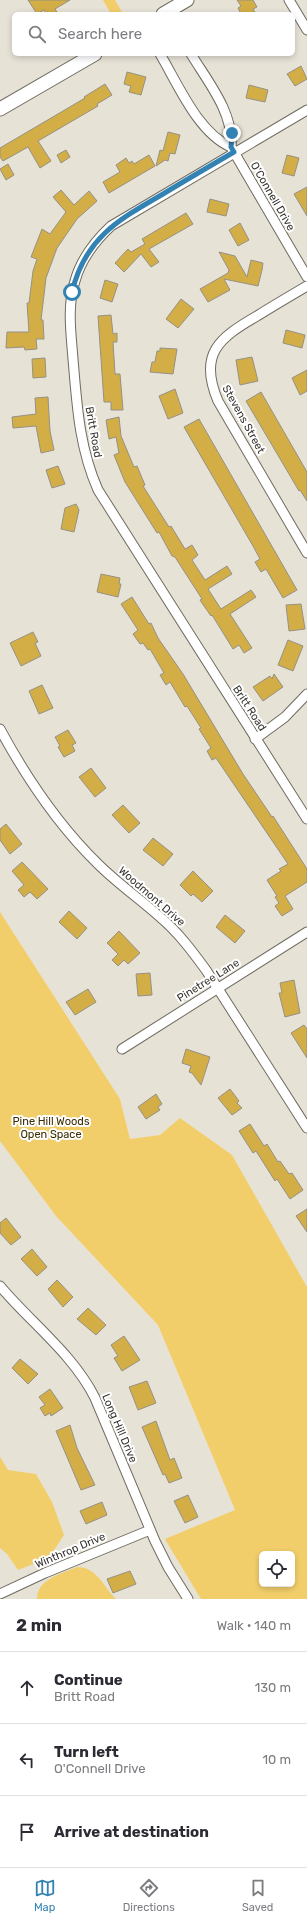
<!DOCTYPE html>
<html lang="en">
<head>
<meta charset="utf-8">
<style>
	body { margin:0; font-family:Rubik,sans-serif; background:#f2f2f3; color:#2b2b33 }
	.controls { position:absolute; right:12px; bottom:12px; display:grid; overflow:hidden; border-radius:6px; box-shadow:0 2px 6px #0003 }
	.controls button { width:36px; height:36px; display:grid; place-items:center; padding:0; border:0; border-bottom:1px solid #e1e1e2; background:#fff; color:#2b2b33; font:20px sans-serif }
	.stop { position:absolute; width:12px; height:12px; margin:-9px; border:3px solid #3282b4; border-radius:50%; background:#fff }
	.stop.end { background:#3282b4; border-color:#fff; box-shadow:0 1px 4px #0008 }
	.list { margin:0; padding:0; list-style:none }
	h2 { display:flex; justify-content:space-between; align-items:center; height:52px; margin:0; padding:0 16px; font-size:17px }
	h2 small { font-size:13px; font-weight:400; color:#7c7c81 }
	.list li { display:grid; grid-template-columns:26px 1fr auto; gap:12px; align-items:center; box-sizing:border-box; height:72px; padding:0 16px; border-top:1px solid #e1e1e2 }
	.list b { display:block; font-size:15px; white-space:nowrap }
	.list p { margin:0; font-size:13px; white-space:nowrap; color:#7c7c81 }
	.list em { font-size:13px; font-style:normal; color:#7c7c81 }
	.icon { flex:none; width:22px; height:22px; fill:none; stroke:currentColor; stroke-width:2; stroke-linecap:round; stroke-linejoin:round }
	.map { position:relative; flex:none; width:307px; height:1599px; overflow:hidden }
	.search { position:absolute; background:#fff; box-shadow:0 2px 6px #0003; left:12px; right:12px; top:12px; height:44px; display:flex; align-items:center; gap:10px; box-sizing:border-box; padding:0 14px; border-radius:6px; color:#7c7c81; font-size:15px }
	.sheet { height:268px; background:#fff }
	nav { display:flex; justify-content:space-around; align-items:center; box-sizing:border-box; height:56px; border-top:1px solid #e1e1e2; background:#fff; font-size:11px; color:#7c7c81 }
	nav a { display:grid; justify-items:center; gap:2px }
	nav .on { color:#3282b4 }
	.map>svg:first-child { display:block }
	.green { fill:#f2ce6b; fill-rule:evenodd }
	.building { fill:#d3ae46; stroke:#959185 }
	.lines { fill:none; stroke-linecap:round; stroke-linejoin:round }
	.minor-casing { stroke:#6f6b60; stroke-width:11 }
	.secondary-casing { stroke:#6f6b60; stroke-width:15 }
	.minor { stroke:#fff; stroke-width:9 }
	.secondary { stroke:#fff; stroke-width:13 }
	.route { stroke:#3282b4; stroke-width:5 }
	.labels { text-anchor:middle; stroke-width:4; stroke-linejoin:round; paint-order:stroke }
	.street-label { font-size:11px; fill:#373530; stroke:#fff }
	.park-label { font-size:11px; fill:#3b2d00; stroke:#fff }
</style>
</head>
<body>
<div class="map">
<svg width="307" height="1599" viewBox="0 0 307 1599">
	<rect width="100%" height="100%" fill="#e7e2d6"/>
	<g class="green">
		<path d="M103 0H115L123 14H111Z"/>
		<path d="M0 912 120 1099 130 1139 160 1135 180 1118 232 1155 307 1287V1599H201L166 1541 165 1539 235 1510 158 1325 56 1216 0 1141ZM262 1554H292V1584H262Z"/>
		<path d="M0 1457 8 1470 36 1474 52 1502 64 1535 49 1558 18 1570 7 1554 0 1548Z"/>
		<path d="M77 1567C97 1567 103 1586 116 1599H37C37 1579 61 1574 77 1567Z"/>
	</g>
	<g class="building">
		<path d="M28 0H70L55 9 58 14H46L44 10 37 14Z"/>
		<path d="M237 0H253L257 7 253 9 256 14H241L238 8 241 6Z"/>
		<path d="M301 66 307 79 295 86 287 74Z"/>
		<path d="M127 72 146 77 141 95 129 92 131 86 124 84Z"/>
		<path d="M105 84 112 95 97 104 98 106 38 141 51 161 40 168 28 147 3 161 0 157V148L85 98 84 97Z"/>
		<path d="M249 85 268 90 265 102 246 98Z"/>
		<path d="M168 132 180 135 175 154 170 153 168 161 165 160 156 166 160 150 163 151Z"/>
		<path d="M66 150 70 157 61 163 57 155Z"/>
		<path d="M149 155 155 166 109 193 103 182 120 172 116 165 126 158 129 163 132 161 134 164Z"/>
		<path d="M287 155 299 158 294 176 282 173Z"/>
		<path d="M8 164 14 175 6 180 0 169Z"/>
		<path d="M307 187V216L294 194Z"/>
		<path d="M61 190 74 205 89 191 97 201 77 219 57 248 46 278 41 320H43L44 339H36L37 349 25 350 24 347 6 348 7 332H29L27 303H29L33 271 37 259 31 257 42 229 50 234 66 212 53 197Z"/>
		<path d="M210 199 229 204 226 216 207 212Z"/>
		<path d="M186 213 193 224 149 249 159 262 151 267 141 254 124 272 115 263 128 249 131 252 145 244 142 239Z"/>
		<path d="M240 223 249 240 238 246 229 230Z"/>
		<path d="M219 252 235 256 247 277 251 260 263 263 262 270 258 286 224 279 230 290 208 302 200 289 228 273 229 270Z"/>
		<path d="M105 280 118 284 112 302 100 298Z"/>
		<path d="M181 299 194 309 178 328 166 319Z"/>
		<path d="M111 315 113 334 117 333V342H113L115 374H120L123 410H111V402H104L98 316Z"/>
		<path d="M286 330 305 335 302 348 283 343Z"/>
		<path d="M160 348 177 349 173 374 150 372 152 362H155L157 351H160Z"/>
		<path d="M252 357 258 381 240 385 236 360Z"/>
		<path d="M45 358 46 377 33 378 32 359Z"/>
		<path d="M307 370V391L300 395 292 378Z"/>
		<path d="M175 389 183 413 168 419 159 396Z"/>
		<path d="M261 392 307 472V501L300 490 299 491 246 401Z"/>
		<path d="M48 397 50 431 54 450 41 453 36 426 13 428 12 417 36 414 35 398Z"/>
		<path d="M119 417 121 436 134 467 137 466 145 485 143 486 169 527 171 526 185 549 192 545 198 555 192 560 205 580 227 566 232 574 208 589 221 609 251 590 256 597 230 614 252 648 244 653 239 645 233 649 212 615 211 616 204 606 200 600 202 599 175 557 172 556 159 532 157 533 125 482 114 455 119 453 116 437 109 439 106 420Z"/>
		<path d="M199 419 297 590 283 598 266 569 261 572 255 562 260 559 253 546 184 427Z"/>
		<path d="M58 466 65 484 52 488 46 470Z"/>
		<path d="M76 504 79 510 74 532 61 529 65 508Z"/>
		<path d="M101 574 120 578 119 584H121L118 597 97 592Z"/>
		<path d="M132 597 149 624 151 623 158 638 183 674 243 774 272 817 273 816 307 869V882L285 896 293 909 282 916 275 906 279 903 275 897 277 896 267 880 281 871 279 869 288 864 216 758 212 760 207 751 211 748 199 729 201 728 187 706 185 707 170 682 166 685 160 675 164 673 150 649 148 650 143 643 140 644 133 634 138 630 121 604Z"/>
		<path d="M301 604 305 629 289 631 286 605Z"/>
		<path d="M33 632 38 642 35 643 41 656 21 666 10 643Z"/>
		<path d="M288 640 303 646 293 671 278 665Z"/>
		<path d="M274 674 283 687 263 701 253 687 270 676 272 679Z"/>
		<path d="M42 685 53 708 39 714 29 691Z"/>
		<path d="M68 730 76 743 72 745 75 751 64 757 58 747 60 746 55 737Z"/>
		<path d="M91 768 106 788 95 797 79 777Z"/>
		<path d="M123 805 140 823 129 833 112 815Z"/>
		<path d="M6 824 22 844 10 854 0 840V829Z"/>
		<path d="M153 838 173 854 163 866 143 850Z"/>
		<path d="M22 862 48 889 37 899 30 892 24 897 18 890 24 885 12 871Z"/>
		<path d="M193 871 213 891 202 902 193 894 191 896 180 885Z"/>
		<path d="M69 911 87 928 77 939 59 922Z"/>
		<path d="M225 915 245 931 235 943 216 927Z"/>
		<path d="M119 931 140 953 128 964 124 960 118 966 112 960 118 954 107 943Z"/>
		<path d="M150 973 152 995 138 996 136 974Z"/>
		<path d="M294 980 300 1013 285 1017 279 993H282L280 983Z"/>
		<path d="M88 989 96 1002 75 1015 66 1002Z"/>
		<path d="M304 1025 307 1029V1058L291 1033Z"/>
		<path d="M186 1049 210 1057 201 1085 192 1073 189 1072 191 1066 182 1063Z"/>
		<path d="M230 1089 239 1101 237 1103 242 1108 232 1115 218 1098Z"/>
		<path d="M156 1094 162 1104 158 1107 160 1110 146 1119 138 1107Z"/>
		<path d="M250 1124 264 1146 267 1144 278 1162 280 1161 289 1174 292 1173 303 1190 290 1199 277 1179 275 1181 256 1151 253 1153 239 1131Z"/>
		<path d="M307 1209V1232L296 1216Z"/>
		<path d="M6 1218 21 1237 11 1245 0 1233V1223Z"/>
		<path d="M32 1249 47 1267 37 1276 21 1259Z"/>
		<path d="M57 1280 73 1297 63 1307 48 1289Z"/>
		<path d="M88 1308 106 1325 96 1335 77 1319Z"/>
		<path d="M124 1336 140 1360 122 1371 114 1358 118 1356 111 1345Z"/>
		<path d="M20 1359 38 1374 28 1384 12 1368Z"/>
		<path d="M147 1381 156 1403 138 1410 129 1387Z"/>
		<path d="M50 1389 63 1408 51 1416 50 1413 45 1416 40 1408 45 1405 39 1397Z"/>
		<path d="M156 1421 170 1460 174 1458 182 1478 169 1483 165 1474 163 1475 142 1427Z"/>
		<path d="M70 1425 77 1448 95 1485 81 1490 56 1431Z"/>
		<path d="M188 1495 198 1517 185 1523 174 1501Z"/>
		<path d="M102 1502 107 1515 86 1524 80 1511Z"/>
		<path d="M130 1571 136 1584 113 1593 107 1579Z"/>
	</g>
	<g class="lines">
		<g class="minor-casing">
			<g id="minor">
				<path d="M289 0 307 30"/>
				<path d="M160 54C178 84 198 133 231 147"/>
				<path d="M191 54C208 82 234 113 231 147L307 277"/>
				<path d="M307 110 111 226C95 241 81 259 75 281 67 306 71 333 73 359 77 405 79 447 98 490L307 819"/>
				<path d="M307 286C290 296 273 306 257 316 219 338 198 354 218 401L307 553"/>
				<path d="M0 729C27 779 57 824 98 864 117 883 140 899 160 917 178 932 192 951 206 970L307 1128"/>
				<path d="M255 739 285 717 307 694"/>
				<path d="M122 1049 307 932"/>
				<path d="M0 1286C31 1323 73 1354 95 1398L155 1541 168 1567 188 1599"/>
				<path d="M0 1594 45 1573 150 1530"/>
			</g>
		</g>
		<g class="secondary-casing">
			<g id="secondary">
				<path d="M163 14 187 0"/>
				<path d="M0 109 95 54"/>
			</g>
		</g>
		<use href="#minor" class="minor"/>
		<use href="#secondary" class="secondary"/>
	</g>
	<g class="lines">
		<path class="route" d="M72 292C85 238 118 220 163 194 186 180 210 166 234 152L231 147 232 133"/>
	</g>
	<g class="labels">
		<g class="street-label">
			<text transform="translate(273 196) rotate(60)" y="4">O'Connell Drive</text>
			<text transform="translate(244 419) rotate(61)" y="4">Stevens Street</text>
			<text transform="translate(94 432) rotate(80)" y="4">Britt Road</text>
			<text transform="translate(250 708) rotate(57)" y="4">Britt Road</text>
			<text transform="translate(152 896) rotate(41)" y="4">Woodmont Drive</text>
			<text transform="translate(208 980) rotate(-32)" y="4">Pinetree Lane</text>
			<text transform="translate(120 1428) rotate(67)" y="4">Long Hill Drive</text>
			<text transform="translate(70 1550) rotate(-23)" y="4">Winthrop Drive</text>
		</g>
		<g class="park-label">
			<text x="51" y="1125">Pine Hill Woods<tspan x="51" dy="13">Open Space</tspan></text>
		</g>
	</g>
</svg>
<div class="controls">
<button><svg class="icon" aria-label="locate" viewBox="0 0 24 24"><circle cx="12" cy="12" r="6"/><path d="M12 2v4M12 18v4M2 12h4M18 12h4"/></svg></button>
</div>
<div class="stop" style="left:72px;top:292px"></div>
<div class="stop end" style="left:232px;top:133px"></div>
<div class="search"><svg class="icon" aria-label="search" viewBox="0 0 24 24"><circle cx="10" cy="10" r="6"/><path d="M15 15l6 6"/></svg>Search here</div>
</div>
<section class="sheet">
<h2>2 min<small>Walk · 140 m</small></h2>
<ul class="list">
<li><svg class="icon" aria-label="ahead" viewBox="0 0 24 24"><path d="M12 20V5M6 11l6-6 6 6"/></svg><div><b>Continue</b><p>Britt Road</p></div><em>130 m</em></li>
<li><svg class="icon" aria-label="left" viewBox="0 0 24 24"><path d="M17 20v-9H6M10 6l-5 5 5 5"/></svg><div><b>Turn left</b><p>O'Connell Drive</p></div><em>10 m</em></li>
<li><svg class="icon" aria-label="arrive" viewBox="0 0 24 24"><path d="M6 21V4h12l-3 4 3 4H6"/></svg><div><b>Arrive at destination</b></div></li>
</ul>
</section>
<nav>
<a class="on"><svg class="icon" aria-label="map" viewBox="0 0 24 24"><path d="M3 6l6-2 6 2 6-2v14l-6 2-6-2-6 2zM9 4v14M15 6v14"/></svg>Map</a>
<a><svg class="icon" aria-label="directions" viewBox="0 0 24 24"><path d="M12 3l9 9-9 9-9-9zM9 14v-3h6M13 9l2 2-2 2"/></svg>Directions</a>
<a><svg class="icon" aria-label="saved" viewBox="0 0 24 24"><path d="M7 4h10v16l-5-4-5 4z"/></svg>Saved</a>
</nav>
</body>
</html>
